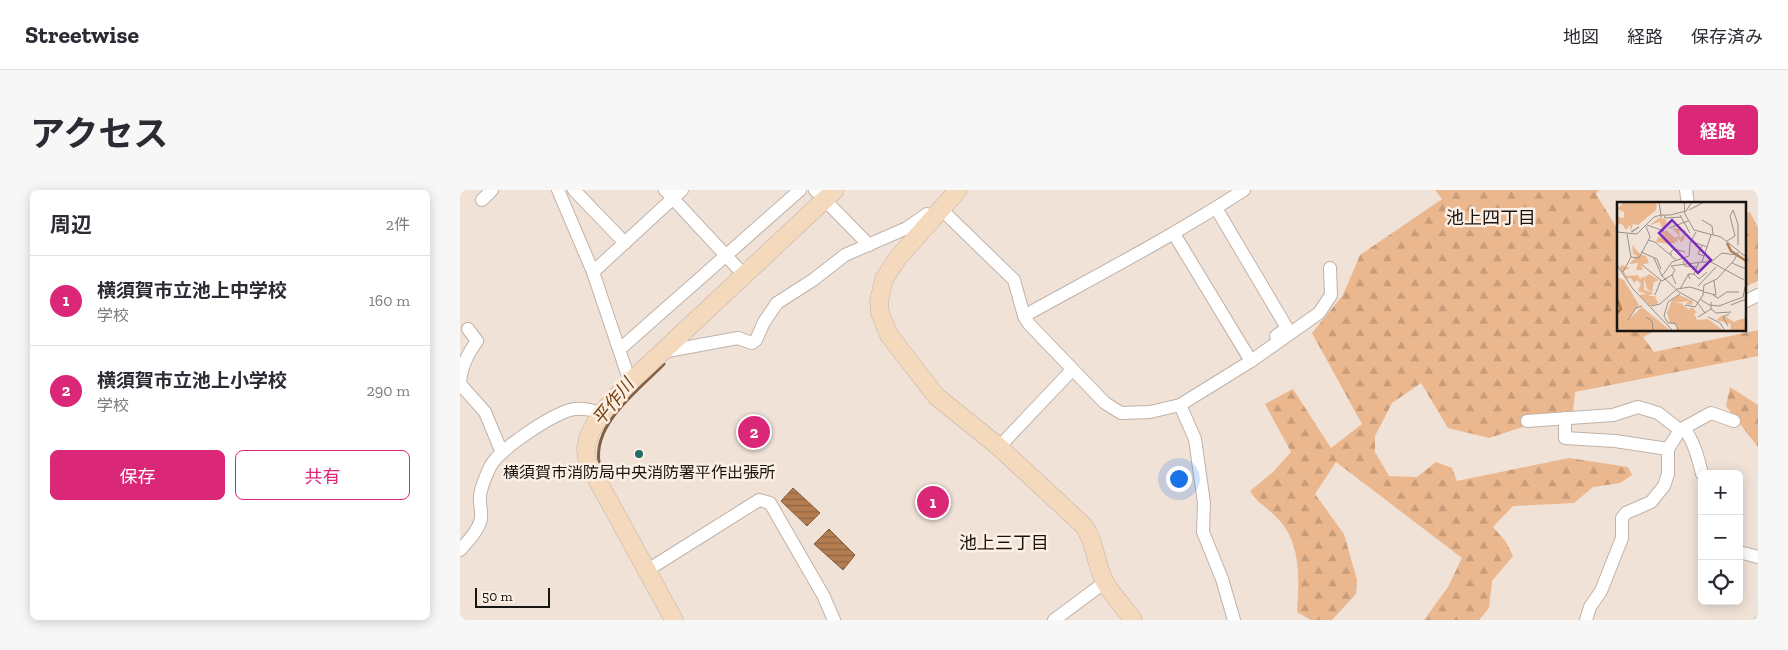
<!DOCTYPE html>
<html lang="ja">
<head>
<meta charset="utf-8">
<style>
	body { margin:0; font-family:"Zilla Slab","Noto Sans JP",serif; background:#f7f7f7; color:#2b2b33 }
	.controls { position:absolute; right:15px; bottom:15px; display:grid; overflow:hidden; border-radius:8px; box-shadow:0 2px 12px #0003 }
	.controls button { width:45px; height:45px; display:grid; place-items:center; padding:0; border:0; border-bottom:1px solid #e1e1e2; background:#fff; color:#2b2b33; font:25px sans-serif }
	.scale { position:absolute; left:15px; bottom:12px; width:75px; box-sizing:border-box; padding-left:5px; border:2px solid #181410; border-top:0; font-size:14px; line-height:18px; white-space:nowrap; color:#181410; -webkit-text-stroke:4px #feefe5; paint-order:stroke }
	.you { position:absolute; left:718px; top:288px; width:18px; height:18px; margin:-12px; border:4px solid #fff; border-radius:50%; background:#1a73e8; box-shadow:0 0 0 8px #1a73e833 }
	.badge { display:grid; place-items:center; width:32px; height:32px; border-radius:50%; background:#db2777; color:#fff; font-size:16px; font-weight:700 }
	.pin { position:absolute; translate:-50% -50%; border:2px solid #fff; box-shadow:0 1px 5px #0006 }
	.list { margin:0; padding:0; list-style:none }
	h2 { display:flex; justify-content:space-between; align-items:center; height:65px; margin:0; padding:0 20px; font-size:21px }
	h2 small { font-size:16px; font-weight:400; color:#7c7c81 }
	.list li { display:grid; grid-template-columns:32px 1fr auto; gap:15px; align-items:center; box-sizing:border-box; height:90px; padding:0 20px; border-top:1px solid #e1e1e2 }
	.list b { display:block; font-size:19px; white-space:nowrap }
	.list p { margin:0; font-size:16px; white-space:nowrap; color:#7c7c81 }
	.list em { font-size:16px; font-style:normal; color:#7c7c81 }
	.actions { display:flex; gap:10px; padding:15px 20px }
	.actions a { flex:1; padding:11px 0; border:1px solid #db2777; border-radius:8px; text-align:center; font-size:18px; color:#db2777 }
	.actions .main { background:#db2777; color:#fff }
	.icon { flex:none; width:28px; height:28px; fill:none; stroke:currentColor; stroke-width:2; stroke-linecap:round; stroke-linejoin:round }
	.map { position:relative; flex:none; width:1298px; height:430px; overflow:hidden; border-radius:8px }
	header { display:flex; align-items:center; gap:30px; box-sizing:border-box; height:70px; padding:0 25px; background:#fff; border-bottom:1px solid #e1e1e2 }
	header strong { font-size:24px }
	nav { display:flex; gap:28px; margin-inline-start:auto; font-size:18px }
	.intro { display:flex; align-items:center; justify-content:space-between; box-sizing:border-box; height:120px; padding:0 30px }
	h1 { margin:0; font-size:35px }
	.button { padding:12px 22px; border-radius:8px; background:#db2777; color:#fff; font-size:18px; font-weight:700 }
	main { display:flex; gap:30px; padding:0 30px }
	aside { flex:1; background:#fff; border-radius:8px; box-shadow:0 2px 12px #0003 }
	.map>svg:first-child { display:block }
	.forest { fill:url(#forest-firs) }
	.water { fill:url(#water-rules); stroke:#845e3e }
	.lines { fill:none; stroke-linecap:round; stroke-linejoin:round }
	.stream { stroke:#845e3e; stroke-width:3 }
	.street-casing { stroke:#c0b2a8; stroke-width:14 }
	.secondary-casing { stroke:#c0b2a8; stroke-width:19 }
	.street { stroke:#fff; stroke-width:12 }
	.secondary { stroke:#f5d9bd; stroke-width:18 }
	.poi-dot { fill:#216c66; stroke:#feefe5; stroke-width:2 }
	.labels { text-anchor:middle; stroke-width:5; stroke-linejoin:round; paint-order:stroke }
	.poi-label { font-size:16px; fill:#181410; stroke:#feefe5 }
	.neighbourhood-label { font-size:18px; fill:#181410; stroke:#feefe5 }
	.water-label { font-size:18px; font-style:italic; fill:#77420d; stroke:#feefe5 }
	.inset-river { fill:none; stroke:#b37d51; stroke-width:2.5 }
	.inset-road { fill:none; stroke:#9a9087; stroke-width:1 }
	.view { fill:#7b2cbf; fill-opacity:0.15; stroke:#7b2cbf; stroke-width:2.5 }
	.inset-edge { fill:none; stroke:#181410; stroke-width:2.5 }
</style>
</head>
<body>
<header>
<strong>Streetwise</strong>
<nav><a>地図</a><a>経路</a><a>保存済み</a></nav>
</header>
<div class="intro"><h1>アクセス</h1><a class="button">経路</a></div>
<main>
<aside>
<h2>周辺<small>2件</small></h2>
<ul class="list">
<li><span class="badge">1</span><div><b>横須賀市立池上中学校</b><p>学校</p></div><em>160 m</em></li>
<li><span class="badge">2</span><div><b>横須賀市立池上小学校</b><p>学校</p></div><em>290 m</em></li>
</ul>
<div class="actions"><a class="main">保存</a><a>共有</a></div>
</aside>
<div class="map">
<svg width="1298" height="430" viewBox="0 0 1298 430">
	<defs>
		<pattern id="forest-firs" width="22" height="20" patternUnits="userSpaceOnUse" patternTransform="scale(1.25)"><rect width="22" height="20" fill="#ebb78e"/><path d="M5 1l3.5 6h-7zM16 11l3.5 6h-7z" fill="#c99c79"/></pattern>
		<pattern id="water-rules" width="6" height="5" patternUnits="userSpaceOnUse" patternTransform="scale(1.25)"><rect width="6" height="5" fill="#b37d51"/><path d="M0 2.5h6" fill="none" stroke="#916542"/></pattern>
	</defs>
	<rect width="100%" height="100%" fill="#f0e2d7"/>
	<g class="forest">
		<path d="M975 0H1139L1136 4 1158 40V140H1197L1183 147 1194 162 1298 140V166L1115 202 1113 221 1029 248 988 238 961 193 932 213 915 246V262L929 286 957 287 976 272 992 278 997 291 1109 268 1168 277 1172 285 1160 293 1133 297 1114 313 1053 316 1033 337 1046 352 1053 366 1032 391 1029 418 1019 430H964L988 397 1002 368 876 272 855 304 884 344 897 390 896 404 872 430H851L837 422C839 389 842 353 817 328 808 318 796 312 790 301L813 282 831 262 805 214 833 199 871 258 902 234 852 143 883 105 900 65 982 9Z"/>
		<path d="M1290 22 1298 38V91L1284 97V24Z"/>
		<path d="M1270 197 1298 215V257L1266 216Z"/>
	</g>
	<g class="water">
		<path d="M333 298 360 323 347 336 321 311Z"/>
		<path d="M369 339 395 365 383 380 354 354Z"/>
	</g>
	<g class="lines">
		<g class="stream">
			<path d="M139 272C133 233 179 200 204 174"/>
			<path d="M1295 430 1298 427"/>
		</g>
		<g class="street-casing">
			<g id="street">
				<path d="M98 0 133 82 170 192"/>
				<path d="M114 0 165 53"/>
				<path d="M205 0 284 85"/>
				<path d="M355 0 409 55"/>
				<path d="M1226 0 1228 14"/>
				<path d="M22 10 32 0"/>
				<path d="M756 18 827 138 816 146"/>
				<path d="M482 20 554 90 564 126 569 134 645 213 661 223 690 222 720 215 791 171 859 123 871 105 870 78"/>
				<path d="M714 44 791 171"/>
				<path d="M133 82 222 0"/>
				<path d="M1284 112 1298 105"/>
				<path d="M564 126C638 85 713 46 784 0"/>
				<path d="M8 139 17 151C7 165 1 177 0 194L25 222 42 263"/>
				<path d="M160 159 340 0"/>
				<path d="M202 162 278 148 292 153 296 150 304 132 317 113 353 90 385 65 447 38 467 24 474 27"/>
				<path d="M720 215 735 249 744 313 743 342 762 389 774 430"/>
				<path d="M1105 228V248L1155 251 1208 259"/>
				<path d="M1067 231 1153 225 1178 217 1198 223 1220 240 1251 223 1274 231"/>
				<path d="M1224 238C1234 252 1238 267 1242 284"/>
				<path d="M539 257 612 180"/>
				<path d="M0 360C8 351 18 341 21 329 22 321 19 313 20 306 21 296 26 286 30 277 39 259 90 226 110 220 122 217 132 220 143 224"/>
				<path d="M1279 362 1298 367"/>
				<path d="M186 381 299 310 310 313 363 405 374 430"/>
				<path d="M594 430 645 392"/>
				<path d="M1126 430 1130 417 1141 401 1162 348V328L1166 323 1191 312 1204 296 1208 284V259L1220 240"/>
			</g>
		</g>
		<g class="secondary-casing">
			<g id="secondary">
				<path d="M498 0 437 69 424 89 419 111 420 123 429 145 476 206 539 257 624 336C636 353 635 374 645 392 652 405 664 417 673 430"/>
				<path d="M214 430 128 273C127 269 126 262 126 258 129 233 154 209 170 192L375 0"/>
			</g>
		</g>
		<use href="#street" class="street"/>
		<use href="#secondary" class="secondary"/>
	</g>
	<circle class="poi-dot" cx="179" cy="264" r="5"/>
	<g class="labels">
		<g class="poi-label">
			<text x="179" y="288">横須賀市消防局中央消防署平作出張所</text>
		</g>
		<g class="neighbourhood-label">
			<text x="1031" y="34">池上四丁目</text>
			<text x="544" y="359">池上三丁目</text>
		</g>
		<g class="water-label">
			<text transform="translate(153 212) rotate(-51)" y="6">平作川</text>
		</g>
	</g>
	<g transform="translate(1157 12)">
		<rect width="129" height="129" fill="#f0e2d7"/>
		<path d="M6 0H40L39 8 21 23 16 22 14 29 13 23 9 28 5 22H0L1 15 7 16V10L1 7ZM42 16 49 17 50 25H46L58 36 62 34 55 26 68 28 69 30 62 29 63 36 68 31 67 38 64 40 61 36 60 40 52 42 39 40 41 35 47 36 44 29H50L44 24 43 20 33 23ZM15 43 24 53 29 54 32 61 24 63 26 68H19L21 61 12 62 20 54 16 52ZM4 63 13 66 6 69 10 74 21 73 23 77 27 74V88L37 91 31 94H38L41 101 33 104 22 93 30 92 21 89 24 82 20 78 17 81 14 76 10 77 3 67ZM0 75 7 78 22 103 15 111 11 118 25 105 54 129H0ZM62 93 76 99 75 103 69 102 72 99 56 101H64L73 109 72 106H76L80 111H77L80 118 91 117 107 129H59L60 123 53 121 50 111 55 98ZM106 113 117 120 121 118 118 114 121 118 129 116V129H113L114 122 99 118Z" fill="#ebb78e"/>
		<path d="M32 72 42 78 37 80 35 90 30 87 27 76Z" fill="#ebb78e"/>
		<path class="inset-river" d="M110 41 114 49 129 59M0 97 4 107 0 111"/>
		<path class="inset-road" d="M42 0 44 13H53L69 9 75 0M67 0 68 12 77 28 104 35 129 55M72 8 87 0M116 8 121 22V43M47 13 48 16 64 15M63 13 73 31M85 18 95 24 96 33M30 23 47 29M52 26 71 19M0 30 20 32 37 15 44 13V16M14 30 22 25 15 30M10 32 14 55M31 38 38 40 59 58M74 39 90 45M110 39 118 34 113 14 116 8M85 43 81 52 87 54M24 50 40 57 44 67M55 53 53 51 57 47 68 50M37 56 45 74 62 90 80 100 88 111M66 59 68 64 80 65M84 60H94L105 51 120 53M94 60 127 78M115 61 129 67M0 63 16 87 56 129M25 63 45 79 55 73M54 64 85 60 94 33M54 64 58 68 55 73 59 82M6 70 14 55 22 56 33 35 29 24M77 72 82 77 90 70M45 74 55 60 72 54 73 41 79 30M73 77 71 72H77L82 60M81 84 99 65M63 87 71 73M87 90 99 93 97 79M38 93 44 78M96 93 101 96 110 90H122M83 97 92 103 102 104 126 95 128 85M68 103 78 105 86 93 87 83 100 77 118 57 121 50M114 103 129 97M34 104 43 102 60 87 73 85 86 89M94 107 99 111 114 110M29 115 35 119 36 129M81 115 94 107V100M91 115 103 121 108 129M11 118 19 106 25 104M111 124 106 115 112 112M62 129 58 121H51L47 114 51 100 63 92"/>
		<path class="view" d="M55 18 94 58 81 71 42 31Z"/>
		<rect width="129" height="129" class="inset-edge"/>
	</g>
</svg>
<div class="controls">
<button>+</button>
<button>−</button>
<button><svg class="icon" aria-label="locate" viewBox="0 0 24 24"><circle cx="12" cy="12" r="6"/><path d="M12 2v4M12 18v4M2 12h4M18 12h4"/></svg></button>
</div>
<div class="scale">50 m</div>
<div class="you"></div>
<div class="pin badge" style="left:473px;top:312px">1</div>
<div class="pin badge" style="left:294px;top:242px">2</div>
</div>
</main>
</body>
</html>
